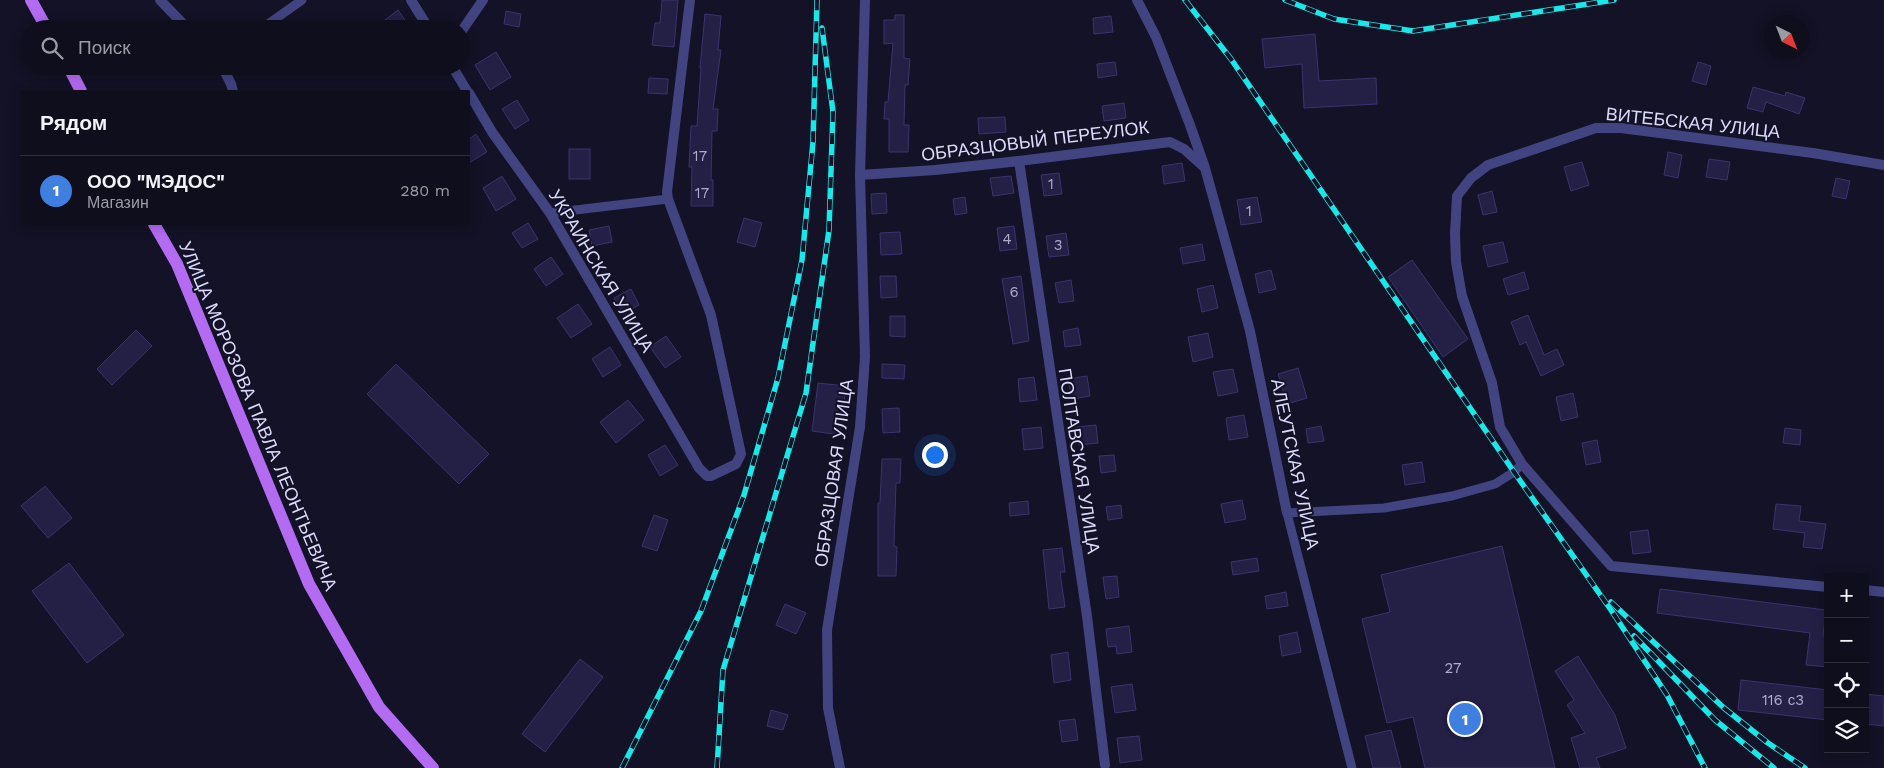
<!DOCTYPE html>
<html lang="ru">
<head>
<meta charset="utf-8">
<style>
	body { margin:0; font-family:"Work Sans",sans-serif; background:#171725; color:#f1f3f6 }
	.controls { position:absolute; right:15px; bottom:15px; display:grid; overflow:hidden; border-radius:0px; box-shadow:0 2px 12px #0003 }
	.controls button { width:45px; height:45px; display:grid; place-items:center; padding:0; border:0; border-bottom:1px solid #2e2e3b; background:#0e0e1c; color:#f1f3f6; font:25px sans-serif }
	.compass { position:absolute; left:1764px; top:15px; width:45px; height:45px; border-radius:50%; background:#0e0e1c; box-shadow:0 2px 12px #0003; rotate:138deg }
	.you { position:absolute; left:934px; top:454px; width:18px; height:18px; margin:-12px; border:4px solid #fff; border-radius:50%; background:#1a73e8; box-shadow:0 0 0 8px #1a73e833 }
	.badge { display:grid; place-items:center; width:32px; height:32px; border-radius:50%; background:#0f766e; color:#fff; font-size:16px; font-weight:700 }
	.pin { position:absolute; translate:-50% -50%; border:2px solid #fff; box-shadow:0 1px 5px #0006 }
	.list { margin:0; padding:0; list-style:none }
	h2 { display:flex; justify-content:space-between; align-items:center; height:65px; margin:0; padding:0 20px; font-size:21px }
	h2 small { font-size:16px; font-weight:400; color:#9b9ca3 }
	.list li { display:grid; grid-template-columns:32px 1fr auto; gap:15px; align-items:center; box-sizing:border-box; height:70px; padding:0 20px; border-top:1px solid #2e2e3b }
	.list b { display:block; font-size:19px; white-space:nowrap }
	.list p { margin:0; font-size:16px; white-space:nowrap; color:#9b9ca3 }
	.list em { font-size:16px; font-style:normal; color:#9b9ca3 }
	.icon { flex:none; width:28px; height:28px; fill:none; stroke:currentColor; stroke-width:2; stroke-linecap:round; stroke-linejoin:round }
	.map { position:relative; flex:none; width:1884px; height:768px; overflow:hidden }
	.search { position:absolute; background:#0e0e1c; box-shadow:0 2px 12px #0003; left:20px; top:20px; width:450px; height:55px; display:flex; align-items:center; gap:12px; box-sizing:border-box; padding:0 18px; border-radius:28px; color:#9b9ca3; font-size:19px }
	.panel { position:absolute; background:#0e0e1c; box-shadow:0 2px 12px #0003; left:20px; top:90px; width:450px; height:135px; border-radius:0px }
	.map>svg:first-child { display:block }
	.building { fill:#241f45; stroke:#3a336f }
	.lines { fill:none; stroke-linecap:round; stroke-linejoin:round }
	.lane { stroke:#414481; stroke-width:9 }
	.street { stroke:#414481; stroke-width:10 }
	.primary { stroke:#b36bf2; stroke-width:12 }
	.rail-casing { stroke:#17e9eb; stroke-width:5.5 }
	.rail { stroke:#131226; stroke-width:4; stroke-dasharray:11; stroke-linecap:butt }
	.labels { text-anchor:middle; stroke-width:4; stroke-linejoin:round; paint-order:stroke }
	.number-label { font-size:15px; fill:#adabce }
	.street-label { font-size:18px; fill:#dbdafc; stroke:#131226 }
</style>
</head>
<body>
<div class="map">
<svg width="1884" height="768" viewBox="0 0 1884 768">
	<rect width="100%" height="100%" fill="#131226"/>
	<g class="building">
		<path d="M662 0H678L674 47 652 45 655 23H660Z"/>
		<path d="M398 10 411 29H373Z"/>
		<path d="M506 11 521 14 519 27 504 24Z"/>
		<path d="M705 14 721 16 718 50H721L713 109H718L717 131H712L711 180H713V206H691L692 167H689L691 126H697L701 68H700Z"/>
		<path d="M895 15H904V58L910 59 908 85H905L904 125H909L908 152H889V119H884L885 102H888L893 43 884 44V20H895Z"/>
		<path d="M1111 16 1113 32 1094 34 1093 18Z"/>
		<path d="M1315 34 1319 81 1376 78 1377 104 1304 108 1302 64 1265 68 1262 39Z"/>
		<path d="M496 52 511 77 490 90 475 65Z"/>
		<path d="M1115 62 1117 75 1098 78 1097 64Z"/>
		<path d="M1698 62 1711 66 1706 85 1692 81Z"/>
		<path d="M649 78 668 79 667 94 648 93Z"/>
		<path d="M1753 87 1785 96 1786 92 1805 98 1799 114 1766 102 1763 112 1747 108Z"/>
		<path d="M517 100 529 120 515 129 502 109Z"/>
		<path d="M1124 103 1126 118 1104 121 1102 106Z"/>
		<path d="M1005 117 1006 132 979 134 978 118Z"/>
		<path d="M476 134 487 152 469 163V139Z"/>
		<rect x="569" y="149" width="21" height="30"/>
		<path d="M1668 152 1682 155 1678 178 1664 175Z"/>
		<path d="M1709 159 1730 162 1727 180 1706 177Z"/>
		<path d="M1582 162 1589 185 1571 191 1564 167Z"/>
		<path d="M1182 163 1185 181 1164 184 1162 166Z"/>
		<path d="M1059 173 1062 194 1044 196 1041 175Z"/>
		<path d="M502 176 516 199 496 211 483 188Z"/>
		<path d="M1011 176 1014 193 993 196 990 178Z"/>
		<path d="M1836 178 1850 181 1846 199 1832 196Z"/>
		<path d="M1492 191 1497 212 1483 215 1478 195Z"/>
		<path d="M886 193 887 213 872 214 871 194Z"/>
		<path d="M965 197 967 213 955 215 953 199Z"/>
		<path d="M1257 197 1262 222 1241 225 1237 200Z"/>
		<path d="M744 218 762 223 755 247 737 242Z"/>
		<path d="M528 223 538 239 522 248 512 233Z"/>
		<path d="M609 226 612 242 592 246 589 230Z"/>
		<path d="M1014 226 1017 249 1000 251 997 228Z"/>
		<path d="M900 232 902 254 881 255 880 233Z"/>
		<path d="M1066 233 1069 255 1049 257 1046 236Z"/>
		<path d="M1503 242 1508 262 1488 267 1483 246Z"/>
		<path d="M1202 244 1205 260 1183 264 1180 248Z"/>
		<path d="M551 257 563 274 546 286 534 269Z"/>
		<path d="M1412 260 1468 339 1443 357 1388 277Z"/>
		<path d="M1271 270 1276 289 1259 293 1255 274Z"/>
		<path d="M1524 272 1529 289 1508 295 1503 279Z"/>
		<path d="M880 276H896L897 297 881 298Z"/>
		<path d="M1021 276 1029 341 1013 344 1002 279Z"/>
		<path d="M1071 280 1074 301 1059 303 1055 283Z"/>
		<path d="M1213 285 1218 308 1202 312 1197 289Z"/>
		<path d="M631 289 639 305 623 314 614 298Z"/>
		<path d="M578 304 592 324 571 338 557 318Z"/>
		<path d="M1528 315 1544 355 1557 349 1564 365 1541 376 1526 342 1520 345 1511 322Z"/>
		<path d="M890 316H905V337L890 336Z"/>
		<path d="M1078 328 1081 345 1065 347 1063 331Z"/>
		<path d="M136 330 152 346 112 385 97 369Z"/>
		<path d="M1208 333 1213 357 1193 362 1188 337Z"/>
		<path d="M666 336 681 357 665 368 650 347Z"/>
		<path d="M610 347 621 365 603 377 592 359Z"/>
		<path d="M396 364 489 454 459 484 367 394Z"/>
		<path d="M882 364 905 365 904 379 882 378Z"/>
		<path d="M1298 368 1307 398 1287 404 1278 374Z"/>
		<path d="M1233 369 1238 392 1218 396 1213 372Z"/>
		<path d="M1087 376 1090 396 1072 399 1068 379Z"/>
		<path d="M1034 377 1037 400 1020 402 1018 379Z"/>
		<path d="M818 383 846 386 840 435 812 431Z"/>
		<path d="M1573 393 1578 417 1561 421 1556 397Z"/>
		<path d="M628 400 644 420 616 443 600 422Z"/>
		<path d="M899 408 900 432 883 433 882 409Z"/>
		<path d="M1244 415 1248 437 1229 440 1226 418Z"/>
		<path d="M1096 425 1098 443 1079 445 1077 427Z"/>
		<path d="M1321 426 1324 441 1308 443 1306 429Z"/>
		<path d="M1041 427 1043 448 1024 450 1022 429Z"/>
		<path d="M1785 428 1801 430 1800 445 1783 443Z"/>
		<path d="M1597 440 1601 462 1586 465 1582 443Z"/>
		<path d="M665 445 678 465 660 476 648 455Z"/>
		<path d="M1114 455 1116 471 1101 473 1099 456Z"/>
		<path d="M882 459H901L900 483H896L894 546 897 547 896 576H878V503H880Z"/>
		<path d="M1422 462 1425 482 1405 485 1402 465Z"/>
		<path d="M45 486 72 518 48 538 21 506Z"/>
		<path d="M1242 500 1246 519 1225 523 1221 504Z"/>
		<path d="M1028 501 1029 514 1010 516 1009 503Z"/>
		<path d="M1776 504 1801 506 1799 521 1826 524 1822 549 1803 547 1805 533 1773 529Z"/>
		<path d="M1121 505 1122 518 1108 520 1106 507Z"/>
		<path d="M654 515 668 520 657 551 642 546Z"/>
		<path d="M1648 530 1651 552 1633 554 1630 532Z"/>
		<path d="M1502 546 1555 768H1425L1413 717 1387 723 1362 619 1390 612 1381 575Z"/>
		<path d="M1062 548 1065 572H1060L1065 607 1049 609 1043 550Z"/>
		<path d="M1257 558 1259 571 1233 575 1231 562Z"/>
		<path d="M69 563 124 635 87 663 32 591Z"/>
		<path d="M1117 576 1119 597 1106 599 1103 577Z"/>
		<path d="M1660 589 1826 610 1823 636 1828 637V667L1806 665 1810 633 1657 613Z"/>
		<path d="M1286 592 1288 606 1267 609 1265 596Z"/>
		<path d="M785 604 806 613 796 634 776 625Z"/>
		<path d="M1129 626 1132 652 1117 654 1116 646 1108 647 1106 629Z"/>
		<path d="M1297 632 1301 652 1282 656 1279 636Z"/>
		<path d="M1068 652 1071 680 1054 683 1051 655Z"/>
		<path d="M1578 656 1615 715 1626 748 1596 758 1600 768H1580L1571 738 1585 733 1567 705 1574 700 1555 671Z"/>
		<path d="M580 659 603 677 545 752 522 734Z"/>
		<path d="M1741 680 1828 690V720L1738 710Z"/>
		<path d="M1132 684 1136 710 1115 713 1111 687Z"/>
		<path d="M1865 694 1884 696V726L1865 724Z"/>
		<path d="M771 710 788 715 783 730 767 726Z"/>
		<path d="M1075 719 1078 740 1062 742 1059 721Z"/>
		<path d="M1391 730 1401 768H1373L1365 736Z"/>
		<path d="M1139 736 1142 760 1120 763 1117 738Z"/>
	</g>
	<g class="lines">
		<g class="lane">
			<path d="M261 29 302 0"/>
			<path d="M550 213 668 199"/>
			<path d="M1352 768 1287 513 1384 508 1452 496 1495 484 1514 472 1522 464"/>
		</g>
		<g class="street">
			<path d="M160 0 188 29"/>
			<path d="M411 0 429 29"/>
			<path d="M1137 0 1156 37 1190 125 1205 168 1250 331 1287 513"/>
			<path d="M461 32 483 0"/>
			<path d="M222 66 231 84 233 91"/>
			<path d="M452 66 467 91"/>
			<path d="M469 93 492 132 550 213 699 468 707 476H711L736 464 741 454 711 315 668 199 667 192 690 0"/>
			<path d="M1019 161 1087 616 1105 765"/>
			<path d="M860 175 935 170 1019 161 1170 142 1184 149 1203 166"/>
			<path d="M1828 587 1611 566 1522 464 1500 427 1492 383 1462 296 1456 262 1455 234 1457 196 1471 178 1488 165 1596 128H1621L1813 153 1884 165"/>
			<path d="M1865 590 1884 592"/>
			<path d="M840 768 828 708 827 630 860 427 865 357 860 175 865 0"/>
		</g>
		<g class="primary">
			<path d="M31 0 47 29"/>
			<path d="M68 66 81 91"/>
			<path d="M154 224 177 264 309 584 379 707 433 768"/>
		</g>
		<g class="rail-casing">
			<g id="rail">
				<path d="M1185 0 1231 59 1514 472 1611 610 1667 695 1705 768"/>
				<path d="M1285 0 1334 19 1413 31 1614 0"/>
				<path d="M1611 602 1724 708 1768 743 1805 768"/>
				<path d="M1634 636 1715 720 1774 768"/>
				<path d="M622 768 701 611 744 495 778 378 802 260 813 142 817 0"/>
				<path d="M717 768 723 670 806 393 829 230 833 112 822 28"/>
			</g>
		</g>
		<use href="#rail" class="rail"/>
	</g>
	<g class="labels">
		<g class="number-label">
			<text x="700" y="161">17</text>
			<text x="1051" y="189">1</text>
			<text x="702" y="198">17</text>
			<text x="1249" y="216">1</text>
			<text x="1007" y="244">4</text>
			<text x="1058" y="250">3</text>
			<text x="1014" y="297">6</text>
			<text x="1453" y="673">27</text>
			<text x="1783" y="705">116 с3</text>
		</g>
		<g class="street-label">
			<text transform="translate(1693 123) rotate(6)" y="6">ВИТЕБСКАЯ УЛИЦА</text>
			<text transform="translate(1035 141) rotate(-7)" y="6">ОБРАЗЦОВЫЙ ПЕРЕУЛОК</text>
			<text transform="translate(601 271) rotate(59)" y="6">УКРАИНСКАЯ УЛИЦА</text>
			<text transform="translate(258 416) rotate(67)" y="6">УЛИЦА МОРОЗОВА ПАВЛА ЛЕОНТЬЕВИЧА</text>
			<text transform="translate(1079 461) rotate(81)" y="6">ПОЛТАВСКАЯ УЛИЦА</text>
			<text transform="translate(1295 464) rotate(78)" y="6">АЛЕУТСКАЯ УЛИЦА</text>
			<text transform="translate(834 473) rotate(-82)" y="6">ОБРАЗЦОВАЯ УЛИЦА</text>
		</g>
	</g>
</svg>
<div class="controls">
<button>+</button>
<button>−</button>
<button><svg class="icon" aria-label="locate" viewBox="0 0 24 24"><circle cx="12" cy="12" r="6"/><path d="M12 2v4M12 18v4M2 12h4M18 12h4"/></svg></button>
<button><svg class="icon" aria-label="layers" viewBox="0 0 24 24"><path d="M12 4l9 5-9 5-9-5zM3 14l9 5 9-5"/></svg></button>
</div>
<svg class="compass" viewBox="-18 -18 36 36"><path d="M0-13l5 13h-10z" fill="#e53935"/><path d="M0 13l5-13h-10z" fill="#9b9ca3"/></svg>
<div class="you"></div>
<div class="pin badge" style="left:1465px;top:719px;background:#3f7fe0">1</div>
<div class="search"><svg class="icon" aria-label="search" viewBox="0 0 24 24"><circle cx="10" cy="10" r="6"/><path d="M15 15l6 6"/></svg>Поиск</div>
<section class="panel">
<h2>Рядом<small></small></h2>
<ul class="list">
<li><span class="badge" style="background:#3f7fe0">1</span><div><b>ООО &quot;МЭДОС&quot;</b><p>Магазин</p></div><em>280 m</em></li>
</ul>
</section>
</div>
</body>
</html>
